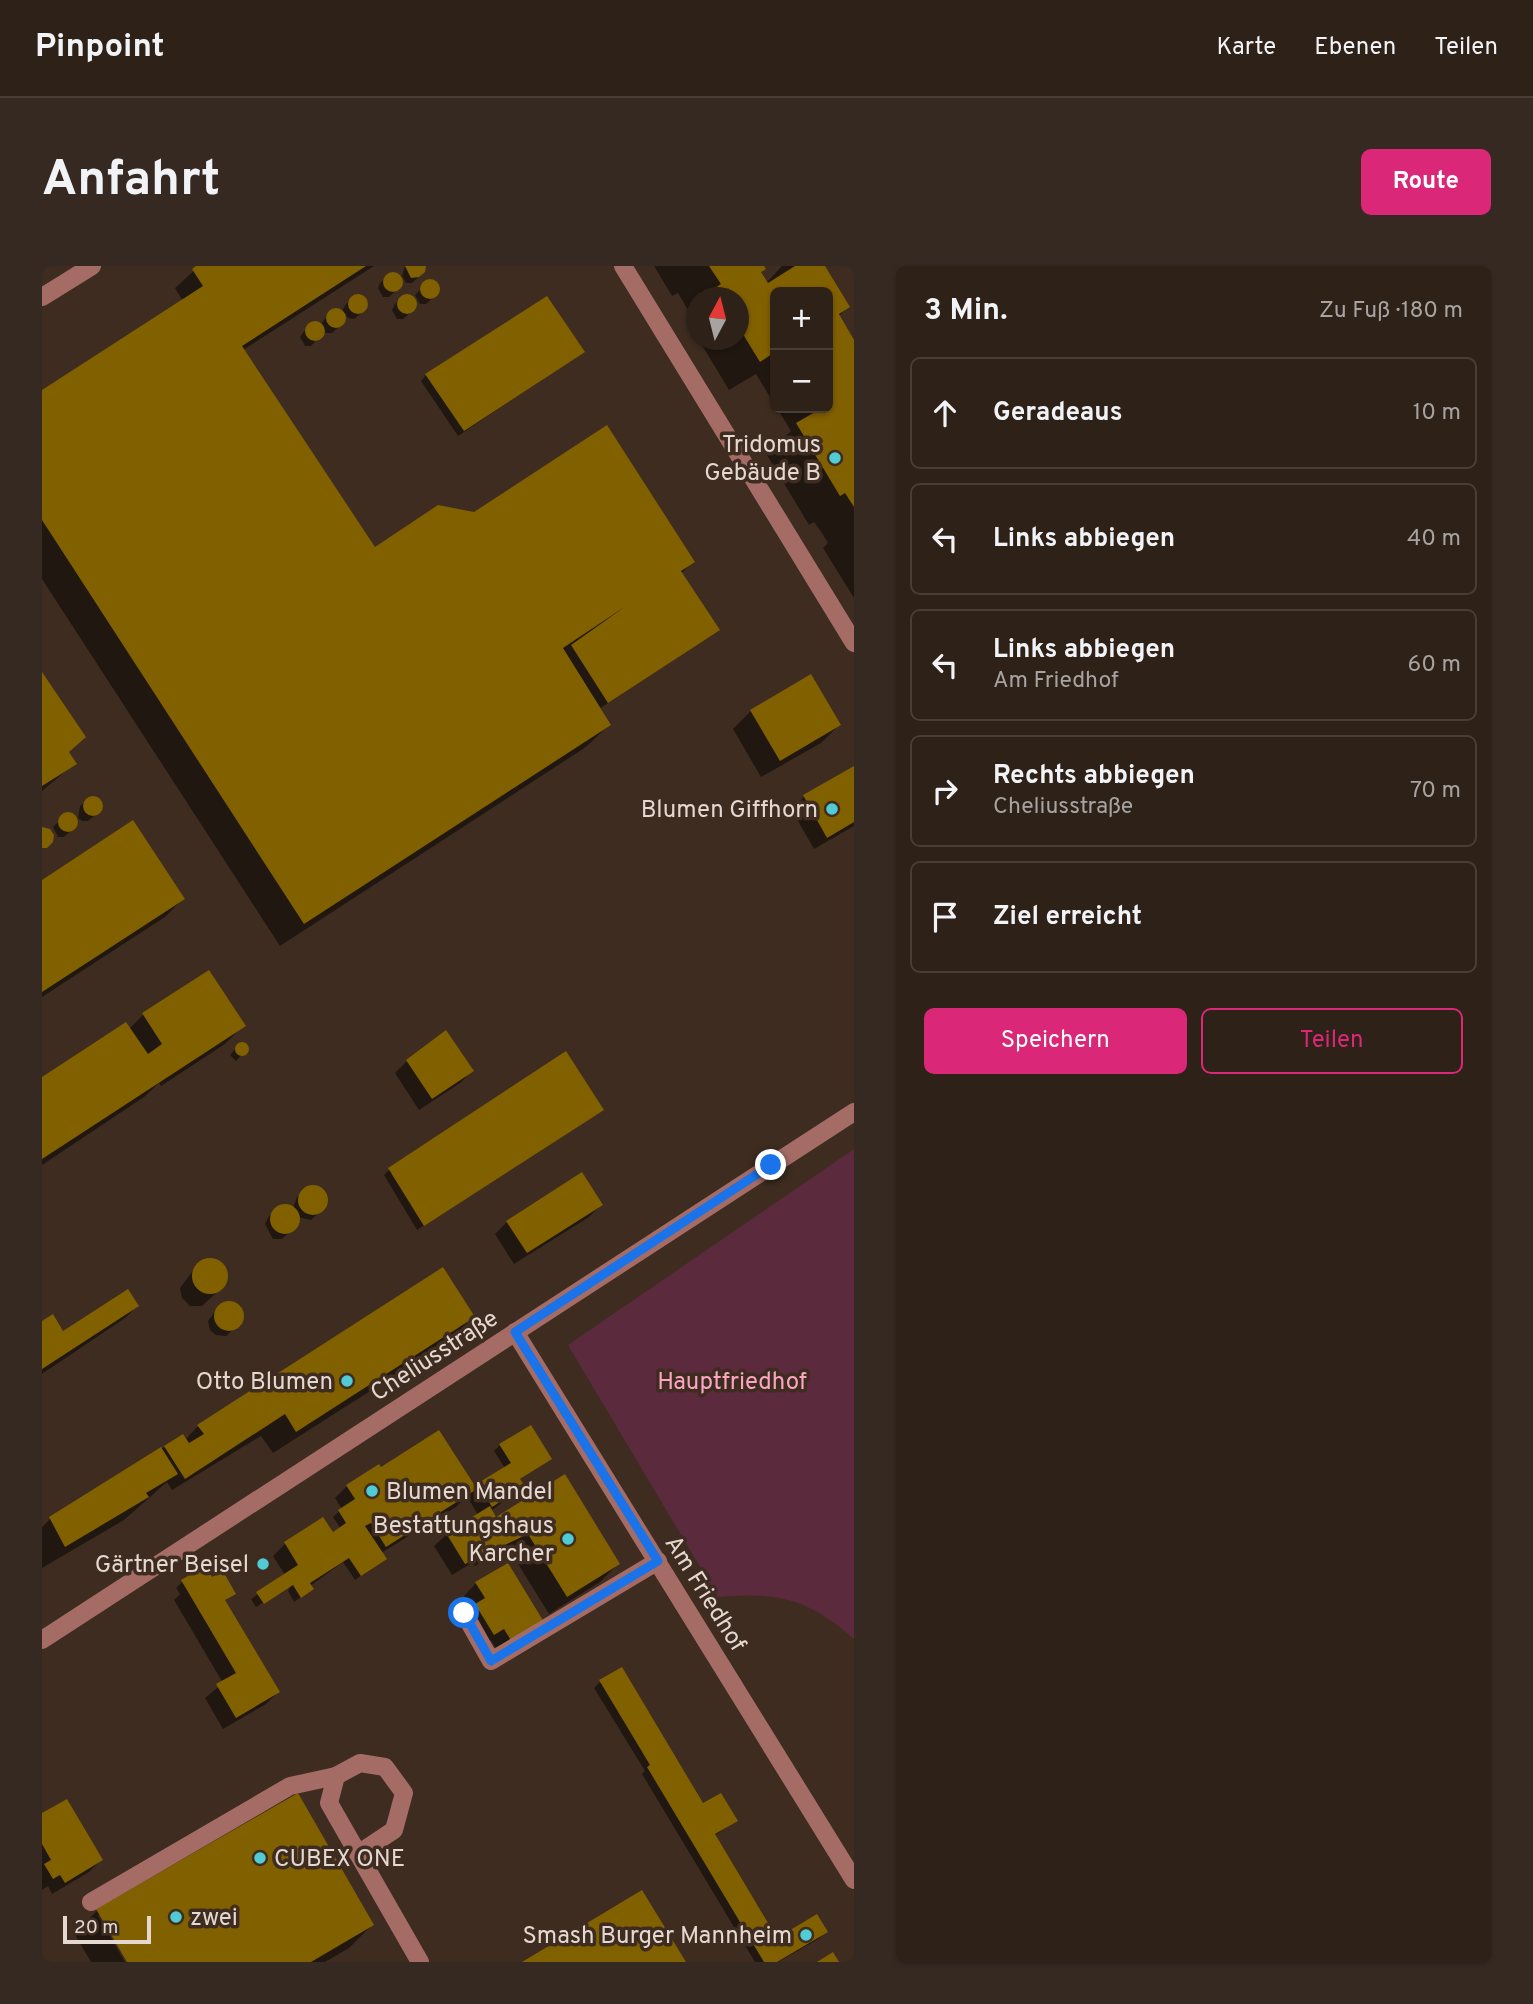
<!DOCTYPE html>
<html lang="de">
<head>
<meta charset="utf-8">
<style>
	body { margin:0; font-family:Overpass,sans-serif; background:#362921; color:#f1f3f6 }
	.controls { position:absolute; right:21px; top:21px; display:grid; overflow:hidden; border-radius:10px; box-shadow:0 2px 5px #0004 }
	.controls button { width:63px; height:63px; display:grid; place-items:center; padding:0; border:0; border-bottom:2px solid #493e37; background:#2e2118; color:#f1f3f6; font:35px sans-serif }
	.compass { position:absolute; left:644px; top:21px; width:63px; height:63px; border-radius:50%; background:#2e2118; box-shadow:0 2px 5px #0004; rotate:7deg }
	.scale { position:absolute; left:21px; bottom:18px; width:88px; box-sizing:border-box; padding-left:7px; border:4px solid #e4d8d0; border-top:0; font-size:19px; line-height:24px; white-space:nowrap; color:#e4d8d0; -webkit-text-stroke:5px #3e2c20; paint-order:stroke }
	.stop { position:absolute; width:21px; height:21px; margin:-16px; border:5px solid #1a73e8; border-radius:50%; background:#fff }
	.stop.end { background:#1a73e8; border-color:#fff; box-shadow:0 2px 7px #0008 }
	.list { margin:0; padding:0; list-style:none }
	h2 { display:flex; justify-content:space-between; align-items:center; height:91px; margin:0; padding:0 28px; font-size:30px }
	h2 small { font-size:23px; font-weight:400; color:#a7a3a2 }
	.list li { display:grid; grid-template-columns:46px 1fr auto; gap:21px; align-items:center; box-sizing:border-box; height:112px; margin:0 14px 14px; padding:0 14px; border:2px solid #493e37; border-radius:10px }
	.list b { display:block; font-size:26px; white-space:nowrap }
	.list p { margin:0; font-size:23px; white-space:nowrap; color:#a7a3a2 }
	.list em { font-size:23px; font-style:normal; color:#a7a3a2 }
	.actions { display:flex; gap:14px; padding:21px 28px }
	.actions a { flex:1; padding:16px 0; border:2px solid #db2777; border-radius:10px; text-align:center; font-size:24px; color:#db2777 }
	.actions .main { background:#db2777; color:#fff }
	.icon { flex:none; width:38px; height:38px; fill:none; stroke:currentColor; stroke-width:2; stroke-linecap:round; stroke-linejoin:round }
	.map { position:relative; flex:none; width:812px; height:1696px; overflow:hidden; border-radius:10px }
	header { display:flex; align-items:center; gap:42px; box-sizing:border-box; height:98px; padding:0 35px; background:#2e2118; border-bottom:2px solid #493e37 }
	header strong { font-size:33px }
	nav { display:flex; gap:38px; margin-inline-start:auto; font-size:24px }
	.intro { display:flex; align-items:center; justify-content:space-between; box-sizing:border-box; height:168px; padding:0 42px }
	h1 { margin:0; font-size:49px }
	.button { padding:18px 32px; border-radius:10px; background:#db2777; color:#fff; font-size:24px; font-weight:700 }
	main { display:flex; gap:42px; padding:0 42px }
	aside { flex:1; background:#2e2118; border-radius:10px; box-shadow:0 2px 5px #0004 }
	.map>svg:first-child { display:block }
	.green { fill:#5c2a3d }
	.shadow { fill:#0007 }
	.building { fill:#816000 }
	.lines { fill:none; stroke-linecap:round; stroke-linejoin:round }
	.minor { stroke:#a56c66; stroke-width:18 }
	.route { stroke:#1a73e8; stroke-width:9 }
	.poi-dot { fill:#51ccd4; stroke:#3e2c20; stroke-width:2.5 }
	.labels { text-anchor:middle; stroke-width:7; stroke-linejoin:round; paint-order:stroke }
	.poi-label { font-size:24px; fill:#e4d8d0; stroke:#3e2c20; text-anchor:end }
	.street-label { font-size:24px; fill:#e4d8d0; stroke:#3e2c20 }
	.park-label { font-size:24px; fill:#fba5c3; stroke:#3e2c20 }
</style>
</head>
<body>
<header>
<strong>Pinpoint</strong>
<nav><a>Karte</a><a>Ebenen</a><a>Teilen</a></nav>
</header>
<div class="intro"><h1>Anfahrt</h1><a class="button">Route</a></div>
<main>
<div class="map">
<svg width="812" height="1696" viewBox="0 0 812 1696">
	<rect width="100%" height="100%" fill="#3e2c20"/>
	<path class="green" d="M812 883V1373C766 1332 736 1326 676 1331L526 1079Z"/>
	<g class="shadow">
		<path d="M157 0H332L201 84 332 283 651 295 639 308 676 364 557 443 567 459 544 481 238 680 0 313V126L141 35 133 22Z"/>
		<path d="M363 0H382V6L370 17H364L360 10 359 20 347 31H341L336 22 338 17 345 11 360 10Z"/>
		<path d="M612 0H720L718 7 724 17 740 0H781L806 41 796 51 812 77V332L781 282 786 277 780 267 772 256 767 259 725 189 749 165 735 142H786V26H733V139L714 108 687 124 657 74H696V32H654V70L644 53 649 49 636 27 630 30Z"/>
		<path d="M388 14 393 16 396 27 384 38H378L373 29Z"/>
		<path d="M316 29 321 31 324 41 318 48 312 53 306 52 303 47 302 56 290 67H281L269 80H263L258 71 267 59 279 58 288 46 300 45 304 38Z"/>
		<path d="M370 31 373 42 361 53H355L350 44 353 38 359 32Z"/>
		<path d="M541 86 416 170 379 115 384 109Z"/>
		<path d="M0 410 25 487 32 498 0 525Z"/>
		<path d="M709 445 797 459 779 477 719 511 691 463Z"/>
		<path d="M812 502V560L772 583 749 543 762 531Z"/>
		<path d="M50 531 59 538V544L46 555H40L36 552 38 540Z"/>
		<path d="M25 547 35 554 34 560 22 571H16L11 561Z"/>
		<path d="M0 616 141 633 123 651 0 731Z"/>
		<path d="M101 749 201 760 183 778 119 820 117 817 102 831 0 899V813L87 763Z"/>
		<path d="M198 778 205 783 194 795 188 789Z"/>
		<path d="M365 795 430 805 418 817 377 844 353 807Z"/>
		<path d="M560 844 375 964 342 909 347 904Z"/>
		<path d="M270 920 279 923 285 930 284 940 269 954 256 951 255 959 240 973H231L223 958 227 950 242 940 251 942 255 931Z"/>
		<path d="M559 939 547 951 472 998 453 968 465 956Z"/>
		<path d="M167 993 178 996 185 1006 184 1018 160 1040H148L140 1032 138 1022 156 998Z"/>
		<path d="M186 1036 195 1039 200 1046 199 1056 184 1070 174 1069 168 1064 166 1055 177 1040Z"/>
		<path d="M95 1040 83 1052 0 1108V1057L21 1067Z"/>
		<path d="M431 1051 408 1074 231 1187 219 1170 130 1224 125 1216 82 1254 0 1302V1261L8 1253 118 1183 143 1174 156 1160Z"/>
		<path d="M458 1179 508 1193 477 1214 481 1220 449 1245 454 1253 576 1298 558 1316 507 1348 468 1285 452 1294 449 1290 433 1300 430 1297 410 1309 392 1280 405 1268 436 1249 425 1230 414 1241 339 1287 342 1293 313 1314 301 1296 268 1320 264 1328 252 1336 246 1325 250 1318 214 1341 209 1333 243 1309 231 1290 243 1278 280 1254 290 1269 299 1263 291 1251 300 1243 293 1232 305 1220 339 1204 432 1222 463 1202 452 1185Z"/>
		<path d="M169 1313 192 1327 182 1335 236 1426 224 1438 181 1463 163 1432 181 1417 132 1334 138 1328 134 1322 140 1316Z"/>
		<path d="M434 1317 500 1356 457 1387 449 1374 439 1380 422 1351 430 1343 422 1330Z"/>
		<path d="M558 1416 661 1540 694 1555 672 1570 734 1674 783 1666 778 1672 736 1696H713L600 1508 603 1505 552 1422Z"/>
		<path d="M0 1550 59 1594 47 1606 10 1628 6 1620 0 1624Z"/>
		<path d="M55 1645 330 1659 307 1682 283 1696H87L60 1649H56L83 1696H49L32 1667Z"/>
	</g>
	<g class="building">
		<path d="M154 0H324L200 80 333 281 396 239 432 246 565 159 653 296 639 305 678 364 566 437 529 379 584 340 521 382 569 459 262 658 0 254V124L161 20 150 3Z"/>
		<path d="M363 0H384L383 6 377 11 369 12Z"/>
		<path d="M667 0H722L724 3 719 6 726 17 753 0H783L808 41 797 48 812 74V241L803 227 798 230 754 157 780 142H786V26H733V86L718 96 696 60V32H679L673 22 679 18Z"/>
		<circle cx="351" cy="16" r="10"/>
		<circle cx="388" cy="23" r="10"/>
		<circle cx="365" cy="38" r="10"/>
		<circle cx="316" cy="38" r="10"/>
		<path d="M505 30 543 86 422 165 383 108Z"/>
		<circle cx="294" cy="52" r="10"/>
		<circle cx="273" cy="65" r="10"/>
		<path d="M0 406 44 471 27 486 35 498 0 520Z"/>
		<path d="M769 408 799 459 738 495 708 444Z"/>
		<path d="M812 500V556L785 572 761 529Z"/>
		<circle cx="51" cy="540" r="10"/>
		<circle cx="26" cy="556" r="10"/>
		<path d="M91 554 143 633 0 726V614Z"/>
		<path d="M0 561 8 563 12 569 11 576 5 582H0Z"/>
		<path d="M167 704 204 760 0 893V811L84 756 106 788 120 778 100 747Z"/>
		<path d="M404 764 432 805 390 833 364 794Z"/>
		<circle cx="200" cy="783" r="7"/>
		<path d="M524 785 562 844 382 960 346 902Z"/>
		<path d="M540 906 561 939 485 987 464 955Z"/>
		<circle cx="271" cy="934" r="15"/>
		<circle cx="243" cy="953" r="15"/>
		<circle cx="168" cy="1010" r="18"/>
		<path d="M401 1001 433 1051 254 1166 243 1148 143 1213 122 1180 141 1168 147 1177 162 1168 155 1159Z"/>
		<path d="M86 1023 97 1040 0 1103V1055L11 1048 21 1065Z"/>
		<circle cx="187" cy="1050" r="15"/>
		<path d="M489 1159 510 1193 478 1213 483 1220 450 1241 436 1217 469 1197 457 1178Z"/>
		<path d="M397 1164 435 1223 344 1281 329 1257 323 1260 345 1293 319 1310 307 1292 268 1317 272 1323 259 1332 251 1319 222 1338 214 1326 256 1299 242 1276 281 1251 291 1266 304 1257 296 1244 313 1233 304 1219 337 1198 339 1201Z"/>
		<path d="M119 1181 136 1208 104 1227 107 1231 23 1281 7 1251Z"/>
		<path d="M523 1208 578 1298 525 1331 486 1268 423 1298 404 1267 448 1240 454 1251Z"/>
		<path d="M466 1297 502 1356 470 1376 462 1363 452 1369 433 1338 443 1332 433 1316Z"/>
		<path d="M163 1300 170 1311 181 1305 194 1328 183 1334 238 1426 194 1452 174 1418 194 1407 139 1314Z"/>
		<path d="M580 1401 661 1537 679 1527 696 1555 673 1568 735 1672 775 1648 786 1666 735 1696H722L605 1501 608 1499 557 1414Z"/>
		<path d="M256 1527 332 1659 269 1696H85L54 1643Z"/>
		<path d="M25 1533 61 1594 23 1617 18 1609 11 1613 2 1598 9 1594 0 1578V1547Z"/>
		<path d="M600 1624 644 1696H480Z"/>
		<path d="M791 1686 797 1696H775Z"/>
	</g>
	<g class="lines">
		<g class="minor">
			<path d="M581 0 812 377"/>
			<path d="M0 31 50 0"/>
			<path d="M473 1066 812 1614"/>
			<path d="M422 1347 449 1395 616 1295"/>
			<path d="M0 1374 812 846"/>
			<path d="M316 1588 352 1564 362 1527 343 1501 318 1497 294 1510 287 1537 378 1696"/>
			<path d="M49 1636 248 1520 294 1510"/>
		</g>
	</g>
	<g class="lines">
		<path class="route" d="M422 1347 449 1395 616 1295 473 1066 729 899"/>
	</g>
	<g class="poi-dot">
		<circle cx="793" cy="192" r="7"/>
		<circle cx="790" cy="543" r="7"/>
		<circle cx="305" cy="1115" r="7"/>
		<circle cx="330" cy="1225" r="7"/>
		<circle cx="526" cy="1273" r="7"/>
		<circle cx="221" cy="1298" r="7"/>
		<circle cx="218" cy="1592" r="7"/>
		<circle cx="134" cy="1651" r="7"/>
		<circle cx="764" cy="1669" r="7"/>
	</g>
	<g class="labels">
		<g class="poi-label">
			<text x="779" y="186">Tridomus<tspan x="779" dy="28">Gebäude B</tspan></text>
			<text x="776" y="551">Blumen Giffhorn</text>
			<text x="291" y="1123">Otto Blumen</text>
			<text x="344" y="1233" text-anchor="start">Blumen Mandel</text>
			<text x="512" y="1267">Bestattungshaus<tspan x="512" dy="28">Karcher</tspan></text>
			<text x="207" y="1306">Gärtner Beisel</text>
			<text x="232" y="1600" text-anchor="start">CUBEX ONE</text>
			<text x="148" y="1659" text-anchor="start">zwei</text>
			<text x="750" y="1677">Smash Burger Mannheim</text>
		</g>
		<g class="street-label">
			<text transform="translate(392 1089) rotate(-33)" y="8">Cheliusstraße</text>
			<text transform="translate(664 1327) rotate(58)" y="8">Am Friedhof</text>
		</g>
		<g class="park-label">
			<text x="690" y="1123">Hauptfriedhof</text>
		</g>
	</g>
</svg>
<div class="controls">
<button>+</button>
<button>−</button>
</div>
<svg class="compass" viewBox="-18 -18 36 36"><path d="M0-13l5 13h-10z" fill="#e53935"/><path d="M0 13l5-13h-10z" fill="#a7a3a2"/></svg>
<div class="scale">20 m</div>
<div class="stop" style="left:422px;top:1347px"></div>
<div class="stop end" style="left:729px;top:899px"></div>
</div>
<aside>
<h2>3 Min.<small>Zu Fuß · 180 m</small></h2>
<ul class="list">
<li><svg class="icon" aria-label="ahead" viewBox="0 0 24 24"><path d="M12 20V5M6 11l6-6 6 6"/></svg><div><b>Geradeaus</b></div><em>10 m</em></li>
<li><svg class="icon" aria-label="left" viewBox="0 0 24 24"><path d="M17 20v-9H6M10 6l-5 5 5 5"/></svg><div><b>Links abbiegen</b></div><em>40 m</em></li>
<li><svg class="icon" aria-label="left" viewBox="0 0 24 24"><path d="M17 20v-9H6M10 6l-5 5 5 5"/></svg><div><b>Links abbiegen</b><p>Am Friedhof</p></div><em>60 m</em></li>
<li><svg class="icon" aria-label="right" viewBox="0 0 24 24"><path d="M7 20v-9h11M14 6l5 5-5 5"/></svg><div><b>Rechts abbiegen</b><p>Cheliusstraße</p></div><em>70 m</em></li>
<li><svg class="icon" aria-label="arrive" viewBox="0 0 24 24"><path d="M6 21V4h12l-3 4 3 4H6"/></svg><div><b>Ziel erreicht</b></div></li>
</ul>
<div class="actions"><a class="main">Speichern</a><a>Teilen</a></div>
</aside>
</main>
</body>
</html>
